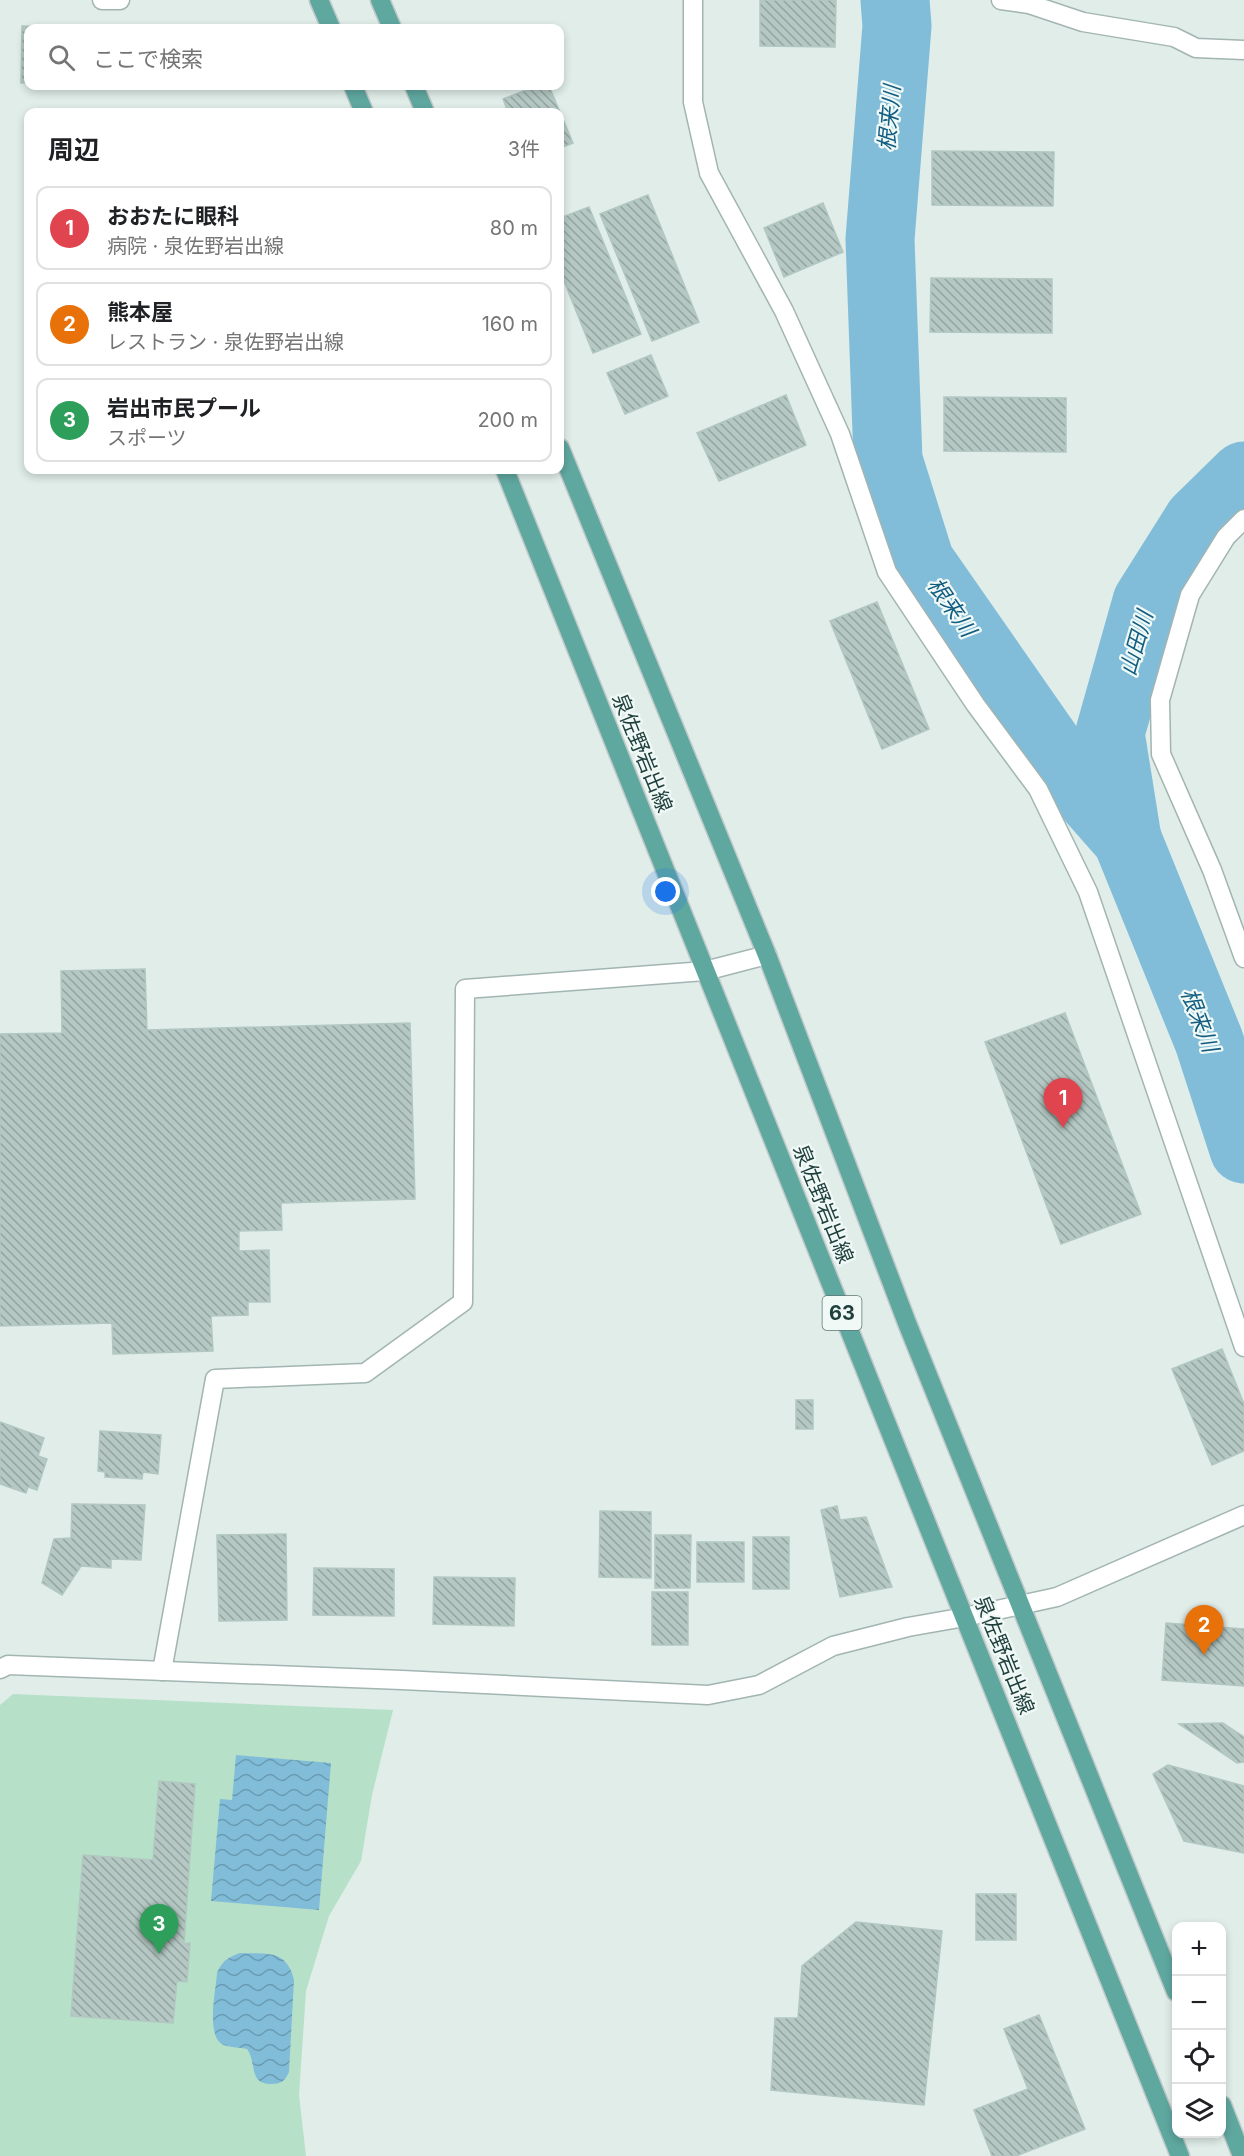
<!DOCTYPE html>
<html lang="ja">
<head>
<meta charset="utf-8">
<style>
	body { margin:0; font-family:Inter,"Noto Sans JP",sans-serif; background:#f2f2f2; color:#202124 }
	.controls { position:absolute; right:18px; bottom:18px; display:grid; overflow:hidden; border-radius:12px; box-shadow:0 3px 9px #0003 }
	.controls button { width:54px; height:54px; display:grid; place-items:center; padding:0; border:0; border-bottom:2px solid #e0e0e0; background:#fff; color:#202124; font:30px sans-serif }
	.you { position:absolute; left:666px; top:892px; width:21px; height:21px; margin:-15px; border:4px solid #fff; border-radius:50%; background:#1a73e8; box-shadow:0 0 0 9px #1a73e833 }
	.badge { display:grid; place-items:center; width:39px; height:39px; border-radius:50%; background:#845536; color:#fff; font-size:20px; font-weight:700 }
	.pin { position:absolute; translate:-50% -50px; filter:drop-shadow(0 2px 3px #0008) }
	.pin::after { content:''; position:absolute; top:32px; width:21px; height:18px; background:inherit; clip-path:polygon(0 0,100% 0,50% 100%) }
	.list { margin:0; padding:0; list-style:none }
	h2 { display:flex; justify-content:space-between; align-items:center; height:78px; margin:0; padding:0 24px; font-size:26px }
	h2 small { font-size:20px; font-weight:400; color:#757577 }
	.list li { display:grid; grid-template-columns:39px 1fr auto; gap:18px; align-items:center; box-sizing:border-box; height:84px; margin:0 12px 12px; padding:0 12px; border:2px solid #e0e0e0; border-radius:12px }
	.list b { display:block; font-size:22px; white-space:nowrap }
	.list p { margin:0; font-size:20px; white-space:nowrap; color:#757577 }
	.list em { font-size:20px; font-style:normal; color:#757577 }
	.icon { flex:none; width:33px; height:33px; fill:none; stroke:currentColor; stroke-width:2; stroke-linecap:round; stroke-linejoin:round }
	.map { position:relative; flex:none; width:1244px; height:2156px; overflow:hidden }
	.search { position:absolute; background:#fff; box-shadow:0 3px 9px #0003; left:24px; top:24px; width:540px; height:66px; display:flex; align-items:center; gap:15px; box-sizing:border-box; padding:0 21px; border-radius:12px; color:#757577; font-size:22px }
	.panel { position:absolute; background:#fff; box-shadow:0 3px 9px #0003; left:24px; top:108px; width:540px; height:366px; border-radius:12px }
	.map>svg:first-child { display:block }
	.pitch { fill:#b6e1c8 }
	.water { fill:url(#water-waves) }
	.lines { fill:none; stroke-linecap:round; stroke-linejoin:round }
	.river { stroke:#81bdd9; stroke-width:69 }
	.building { fill:url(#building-back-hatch); stroke:#b2c7c2; stroke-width:1.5 }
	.lane-casing { stroke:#a2b5b2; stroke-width:21 }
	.street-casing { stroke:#a2b5b2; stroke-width:21 }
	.primary-casing { stroke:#c0c9c8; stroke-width:21 }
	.lane { stroke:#fff; stroke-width:18 }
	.street { stroke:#fff; stroke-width:18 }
	.primary { stroke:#5fa8a0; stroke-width:18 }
	.labels { text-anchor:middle; stroke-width:4.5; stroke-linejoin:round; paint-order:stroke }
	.shield { fill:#f1f9f6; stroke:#5e7774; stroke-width:1.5 }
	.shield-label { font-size:20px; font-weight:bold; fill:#1f3f3c }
	.street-label { font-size:21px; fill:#1f3f3c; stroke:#f1f9f6 }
	.water-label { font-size:22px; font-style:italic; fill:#125e82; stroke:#f1f9f6 }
</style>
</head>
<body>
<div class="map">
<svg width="1244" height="2156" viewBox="0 0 1244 2156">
	<defs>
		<pattern id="water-waves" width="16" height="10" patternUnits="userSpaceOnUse" patternTransform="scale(1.5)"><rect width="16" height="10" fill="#81bdd9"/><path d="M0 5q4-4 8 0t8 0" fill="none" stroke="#699bb1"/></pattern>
		<pattern id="building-back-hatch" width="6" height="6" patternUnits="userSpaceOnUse" patternTransform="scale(1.5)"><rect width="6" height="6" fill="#b5c8c3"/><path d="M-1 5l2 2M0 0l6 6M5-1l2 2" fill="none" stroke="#93a4a0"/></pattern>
	</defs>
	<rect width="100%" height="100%" fill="#e0ede9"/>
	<path class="pitch" d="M13 1694 393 1710 372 1795 361 1861 329 1916 306 1991 299 2095 306 2156H0V1705Z"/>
	<g class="water">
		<path d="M236 1755 331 1763 319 1910 211 1901 220 1799 232 1800Z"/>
		<path d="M240 1953C267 1954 287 1949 294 1980L289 2072C285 2081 281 2084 271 2084 248 2084 257 2062 247 2049 240 2047 231 2048 224 2045 205 2038 216 1990 217 1973 222 1961 228 1957 240 1953Z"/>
	</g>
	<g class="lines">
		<g class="river">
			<path d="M895 0 897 26 880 239 888 460 920 562 1060 763 1127 839 1209 1041 1244 1149"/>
			<path d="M1127 839 1110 733 1147 602 1198 521 1244 476"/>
		</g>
	</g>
	<g class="building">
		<path d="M760 0H836L835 47 760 46Z"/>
		<path d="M22 26 109 28H28V83H21Z"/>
		<path d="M536 86H549L573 143 560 148V112H508L503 99Z"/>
		<path d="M932 151 1054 152 1053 206 932 205Z"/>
		<path d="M648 195 699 322 652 341 600 214Z"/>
		<path d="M823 203 843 252 784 277 764 228Z"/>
		<path d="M589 207 641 334 593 353 560 271V218Z"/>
		<path d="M931 278 1052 279V333L930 332Z"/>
		<path d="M651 355 668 396 625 414 607 373Z"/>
		<path d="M786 395 806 445 719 481 697 433Z"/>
		<path d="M944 397 1066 398V452L944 451Z"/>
		<path d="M877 602 929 729 882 749 830 621Z"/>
		<path d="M145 969 147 1030 410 1023 415 1199 281 1203 282 1230 239 1231V1251L269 1250 270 1302H248V1315L211 1316 213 1351 113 1354 112 1323 0 1326V1034L62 1033 61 971Z"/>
		<path d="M1065 1013 1141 1214 1061 1244 985 1042Z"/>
		<path d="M1222 1349 1244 1404V1451L1212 1465 1172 1369Z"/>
		<rect x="796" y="1400" width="17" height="29"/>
		<path d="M0 1422 44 1438 38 1456 47 1459 37 1490 28 1487 26 1493 0 1484Z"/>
		<path d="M100 1431 161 1435 158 1474 143 1472 142 1479 105 1477V1472L98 1471Z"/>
		<path d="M72 1504 145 1505 141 1560 111 1559V1568L81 1566 62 1595 42 1583 54 1539 71 1538Z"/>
		<path d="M837 1506 840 1520 866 1517 892 1587 840 1597 821 1510Z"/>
		<path d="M600 1511 651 1512V1578L599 1577Z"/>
		<path d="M286 1534 287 1620 219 1621 217 1535Z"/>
		<path d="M655 1535H691L690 1588H655Z"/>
		<rect x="753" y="1537" width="36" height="52"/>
		<rect x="697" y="1542" width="47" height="40"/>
		<path d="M314 1568 394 1569V1616L313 1615Z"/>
		<path d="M434 1577 515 1578 514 1626 433 1624Z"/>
		<rect x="652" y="1592" width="36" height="53"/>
		<path d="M1166 1623 1244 1629V1686L1162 1680Z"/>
		<path d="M1223 1723 1244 1737V1762L1237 1763 1179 1724Z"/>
		<path d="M1168 1765 1244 1786V1853L1184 1841 1153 1774Z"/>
		<path d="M159 1781 195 1784 184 1944 190 1943 187 1982 177 1981 173 2023 71 2016 83 1855 153 1860Z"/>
		<rect x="976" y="1894" width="40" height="46"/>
		<path d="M856 1922 942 1931 924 2105 771 2090 775 2018H798L802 1966Z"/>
		<path d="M1039 2015 1085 2129 1016 2156H992L974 2110 1028 2089 1004 2029Z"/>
	</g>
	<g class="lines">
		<g class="lane-casing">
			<path id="lane" d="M162 1671 215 1379 365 1373 463 1302 465 989 705 971 767 955"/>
		</g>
		<g class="street-casing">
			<g id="street">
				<path d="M102 0H120"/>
				<path d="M693 0V102L709 173 784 311 840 434 887 572 975 704 1038 789 1088 892 1244 1347"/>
				<path d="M1001 0 1029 4 1083 22 1174 37 1196 48 1244 50"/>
				<path d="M1244 519 1226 537 1190 595 1160 700 1161 754 1212 870 1244 958"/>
				<path d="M0 1669 8 1665 402 1680 708 1695 759 1685 833 1646 908 1627 965 1617 1057 1597 1244 1515"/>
			</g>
		</g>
		<g class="primary-casing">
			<g id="primary">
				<path d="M319 0 331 28"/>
				<path d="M380 0 392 28"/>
				<path d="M353 86 364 112"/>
				<path d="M414 86 425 112"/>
				<path d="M560 448 767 955 907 1323 1176 1992"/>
				<path d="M505 470 1180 2156"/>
				<path d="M1222 2105 1242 2156"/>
			</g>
		</g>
		<use href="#lane" class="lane"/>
		<use href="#street" class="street"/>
		<use href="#primary" class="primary"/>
	</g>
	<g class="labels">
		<rect class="shield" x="822.5" y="1296" width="39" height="34" rx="4.5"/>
		<g class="shield-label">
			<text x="842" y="1320">63</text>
		</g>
		<g class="street-label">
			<text transform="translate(642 753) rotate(68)" y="7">泉佐野岩出線</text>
			<text transform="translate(823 1204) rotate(68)" y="7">泉佐野岩出線</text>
			<text transform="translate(1004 1655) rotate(68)" y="7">泉佐野岩出線</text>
		</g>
		<g class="water-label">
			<text transform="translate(889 118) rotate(-85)" y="8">根来川</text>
			<text transform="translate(952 607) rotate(55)" y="8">根来川</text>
			<text transform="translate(1136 643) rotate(-74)" y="8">山田川</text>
			<text transform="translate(1200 1020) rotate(69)" y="8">根来川</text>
		</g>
	</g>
</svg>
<div class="controls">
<button>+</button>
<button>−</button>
<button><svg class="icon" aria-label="locate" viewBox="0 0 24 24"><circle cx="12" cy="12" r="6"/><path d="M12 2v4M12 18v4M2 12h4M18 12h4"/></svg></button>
<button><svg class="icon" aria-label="layers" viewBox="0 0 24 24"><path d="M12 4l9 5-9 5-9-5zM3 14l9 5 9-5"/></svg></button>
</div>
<div class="you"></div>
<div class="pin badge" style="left:1063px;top:1128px;background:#e0444e">1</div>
<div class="pin badge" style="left:1204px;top:1655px;background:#e8710a">2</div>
<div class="pin badge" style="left:159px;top:1954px;background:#2e9e5b">3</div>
<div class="search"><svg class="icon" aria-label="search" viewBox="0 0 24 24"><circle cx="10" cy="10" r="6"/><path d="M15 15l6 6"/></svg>ここで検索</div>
<section class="panel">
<h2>周辺<small>3件</small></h2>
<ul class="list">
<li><span class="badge" style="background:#e0444e">1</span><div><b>おおたに眼科</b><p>病院 · 泉佐野岩出線</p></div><em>80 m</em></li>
<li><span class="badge" style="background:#e8710a">2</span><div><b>熊本屋</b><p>レストラン · 泉佐野岩出線</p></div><em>160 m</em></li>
<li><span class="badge" style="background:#2e9e5b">3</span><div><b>岩出市民プール</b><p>スポーツ</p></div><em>200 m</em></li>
</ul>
</section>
</div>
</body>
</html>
